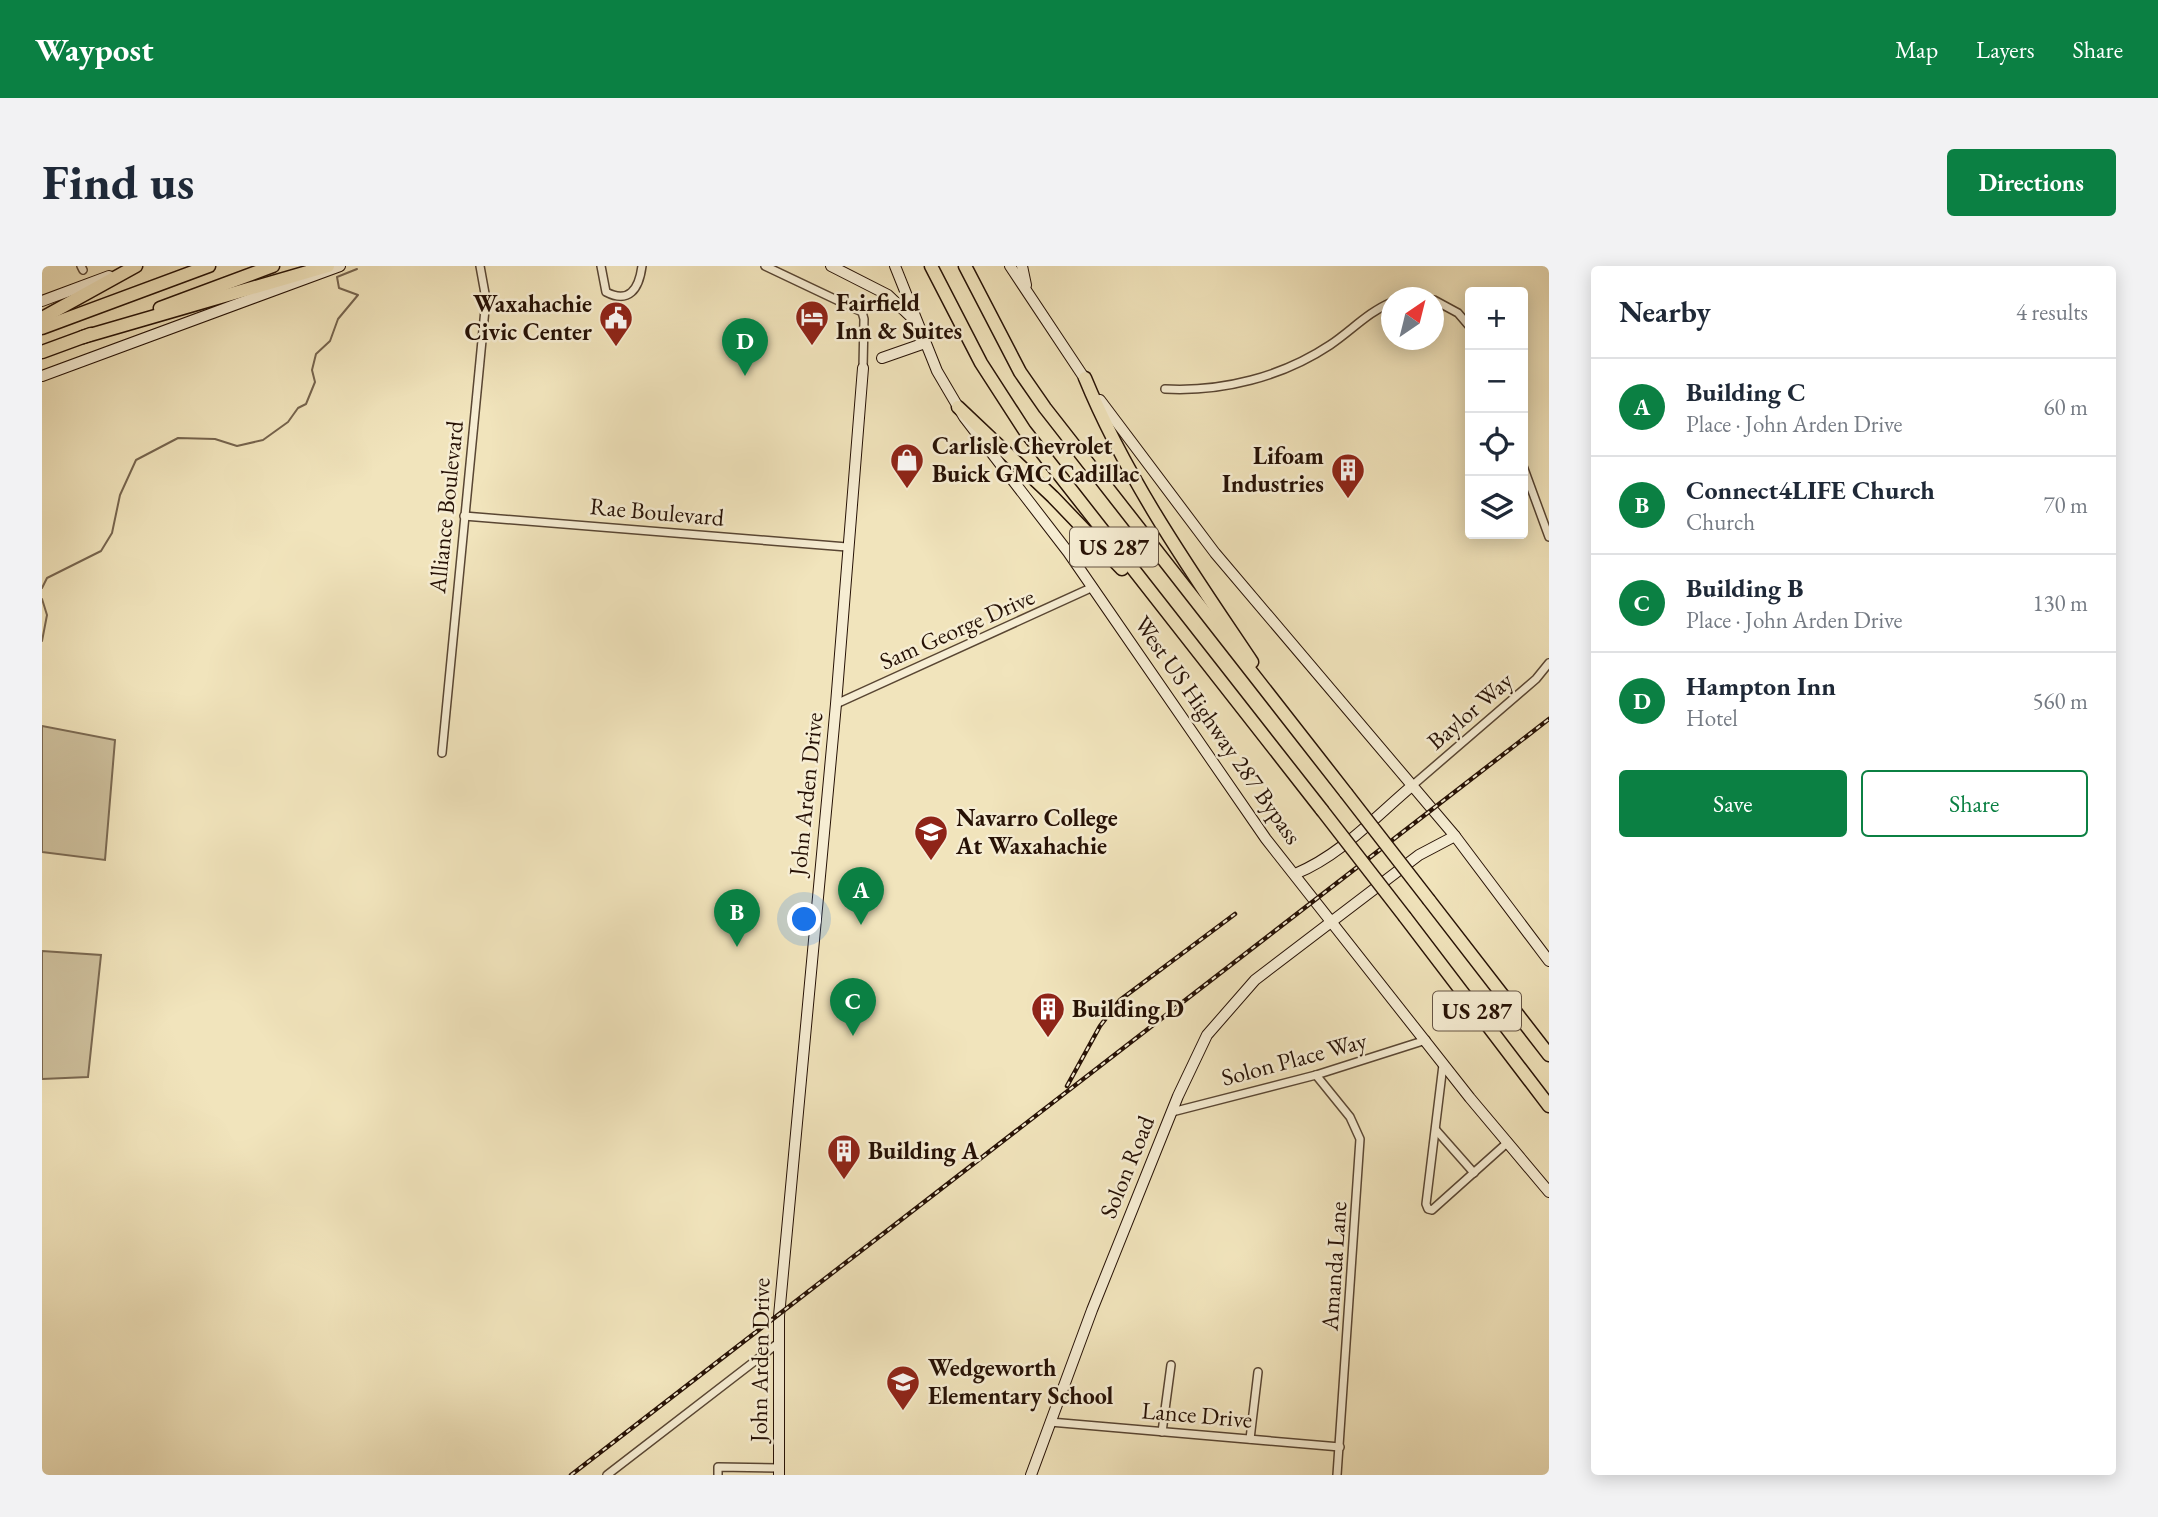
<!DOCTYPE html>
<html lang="en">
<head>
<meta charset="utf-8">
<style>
	body { margin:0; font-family:"EB Garamond",serif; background:#f2f2f3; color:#1f2937 }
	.controls { position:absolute; right:21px; top:21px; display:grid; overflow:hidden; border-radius:7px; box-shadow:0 4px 18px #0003 }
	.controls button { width:63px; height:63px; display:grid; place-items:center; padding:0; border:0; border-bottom:2px solid #e0e1e3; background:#fff; color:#1f2937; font:35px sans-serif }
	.compass { position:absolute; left:1339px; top:21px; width:63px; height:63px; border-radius:50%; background:#fff; box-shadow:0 4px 18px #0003; rotate:35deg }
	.you { position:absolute; left:763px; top:654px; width:24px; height:24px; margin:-18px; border:5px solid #fff; border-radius:50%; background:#1a73e8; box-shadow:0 0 0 10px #1a73e833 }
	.badge { display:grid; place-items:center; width:46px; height:46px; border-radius:50%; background:#0b8043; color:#fff; font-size:23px; font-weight:700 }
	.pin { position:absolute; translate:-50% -58px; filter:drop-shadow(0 2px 4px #0008) }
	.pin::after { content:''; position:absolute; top:37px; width:24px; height:21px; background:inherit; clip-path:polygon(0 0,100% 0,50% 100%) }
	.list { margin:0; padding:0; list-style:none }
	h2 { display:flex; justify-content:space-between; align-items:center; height:91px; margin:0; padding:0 28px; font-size:30px }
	h2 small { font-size:23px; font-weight:400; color:#747a83 }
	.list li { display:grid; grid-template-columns:46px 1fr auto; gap:21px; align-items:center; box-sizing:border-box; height:98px; padding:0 28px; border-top:2px solid #e0e1e3 }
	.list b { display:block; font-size:26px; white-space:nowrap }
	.list p { margin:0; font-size:23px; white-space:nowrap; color:#747a83 }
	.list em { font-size:23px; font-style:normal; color:#747a83 }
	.actions { display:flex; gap:14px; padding:21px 28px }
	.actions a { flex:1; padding:16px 0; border:2px solid #0b8043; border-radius:7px; text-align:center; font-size:24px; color:#0b8043 }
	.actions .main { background:#0b8043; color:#fff }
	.icon { flex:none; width:38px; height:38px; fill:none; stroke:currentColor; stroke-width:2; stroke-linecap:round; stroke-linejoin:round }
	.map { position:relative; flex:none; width:1507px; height:1209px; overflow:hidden; border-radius:7px }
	header { display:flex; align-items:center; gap:42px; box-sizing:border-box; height:98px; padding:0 35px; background:#0b8043; color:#fff }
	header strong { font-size:33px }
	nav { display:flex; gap:38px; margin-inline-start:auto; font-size:24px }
	.intro { display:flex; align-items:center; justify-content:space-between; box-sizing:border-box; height:168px; padding:0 42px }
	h1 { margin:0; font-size:49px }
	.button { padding:18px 32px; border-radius:7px; background:#0b8043; color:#fff; font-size:24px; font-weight:700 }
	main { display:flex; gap:42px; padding:0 42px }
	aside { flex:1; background:#fff; border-radius:7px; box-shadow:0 4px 18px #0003 }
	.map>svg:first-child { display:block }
	.green { fill:#cec09d; stroke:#7a6851; stroke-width:2 }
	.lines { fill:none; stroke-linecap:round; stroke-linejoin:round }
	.stream { stroke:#76644e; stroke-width:2 }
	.street-casing { stroke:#594633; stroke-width:10 }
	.secondary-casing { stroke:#261105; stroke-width:12 }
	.highway-casing { stroke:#261105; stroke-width:15 }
	.street { stroke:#f6edd3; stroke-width:7 }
	.secondary { stroke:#f6edd3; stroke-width:10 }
	.highway { stroke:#f1e4bc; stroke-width:12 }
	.rail-casing { stroke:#261105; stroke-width:4.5 }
	.rail { stroke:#f6edd3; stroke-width:2; stroke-dasharray:5; stroke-linecap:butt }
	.highway-bridge-casing { stroke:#261105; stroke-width:15; stroke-linecap:butt }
	.highway-bridge { stroke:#f1e4bc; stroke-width:12 }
	.labels { text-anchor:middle; stroke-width:5; stroke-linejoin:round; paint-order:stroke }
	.shield { fill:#f6edd3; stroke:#645343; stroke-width:2 }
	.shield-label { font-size:23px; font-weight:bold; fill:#261105 }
	.poi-label { font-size:24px; font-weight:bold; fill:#261105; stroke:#f6edd3; text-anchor:start }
	.street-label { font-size:24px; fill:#261105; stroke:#f6edd3 }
</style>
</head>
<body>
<header>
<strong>Waypost</strong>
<nav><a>Map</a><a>Layers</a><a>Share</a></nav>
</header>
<div class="intro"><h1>Find us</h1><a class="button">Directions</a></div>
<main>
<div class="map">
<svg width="1507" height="1209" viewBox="0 0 1507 1209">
	<rect width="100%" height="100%" fill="#f1e4bc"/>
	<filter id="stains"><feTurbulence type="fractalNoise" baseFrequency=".00286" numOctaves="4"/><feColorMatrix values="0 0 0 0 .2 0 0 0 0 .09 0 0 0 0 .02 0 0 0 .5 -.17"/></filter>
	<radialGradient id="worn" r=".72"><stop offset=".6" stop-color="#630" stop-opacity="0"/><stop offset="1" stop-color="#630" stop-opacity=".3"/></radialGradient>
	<g class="green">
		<path d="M0 460 73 474 63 594 0 586Z"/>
		<path d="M0 685 59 689 46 811 0 813Z"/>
	</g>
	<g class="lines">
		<g class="stream">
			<path d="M0 322 5 312 59 285 70 267 78 229 94 194 136 172 173 173 195 180 221 174 246 156 256 142 264 138 273 116 270 104 274 88 288 75 296 53 316 29 297 22 295 11 315 3"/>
			<path d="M0 333 5 349 0 375"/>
		</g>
		<g class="street-casing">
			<g id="street">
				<path d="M39 0 41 4"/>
				<path d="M559 0 564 26C587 38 597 23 600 0"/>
				<path d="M723 0 820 46 822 53 821 102"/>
				<path d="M1392 34 1416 47 1428 61"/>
				<path d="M1123 123C1180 126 1240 111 1288 79 1309 65 1326 46 1350 36"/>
				<path d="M1481 200 1507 271"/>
				<path d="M422 250 805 281"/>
				<path d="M794 438 1051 321"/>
				<path d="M400 487 444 33 438 0"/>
				<path d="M1371 519 1494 413 1507 397"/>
				<path d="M1401 799 1384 938 1386 943 1390 944 1466 876"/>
				<path d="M1274 809 1308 851 1318 873 1295 1209"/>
				<path d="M1130 846 1274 809 1384 774"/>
				<path d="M1394 864 1432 907"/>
				<path d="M1008 1156 1298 1181"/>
				<path d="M1120 1166 1129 1099"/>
				<path d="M1208 1173 1216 1106"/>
				<path d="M565 1209 735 1078"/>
				<path d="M676 1209V1201L737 1202"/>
			</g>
		</g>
		<g class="secondary-casing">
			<g id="secondary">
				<path d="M789 0 846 29 870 52"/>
				<path d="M853 0 895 105 922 151 1026 286 1224 573 1428 832 1507 926"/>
				<path d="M968 0 1045 116"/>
				<path d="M980 0 984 19"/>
				<path d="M0 35 67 10"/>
				<path d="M840 92 883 77"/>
				<path d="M0 110 298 0"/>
				<path d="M1058 134 1173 287 1413 570 1507 695"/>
				<path d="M1253 608C1299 589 1333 551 1371 519"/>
				<path d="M737 1209V1050L794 438 821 102"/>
				<path d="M989 1209 1050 1044 1136 830 1165 769 1213 714 1377 589 1413 570"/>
			</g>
		</g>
		<g class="highway-casing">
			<g id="highway">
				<path d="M889 0 939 97 983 165 1280 544"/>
				<path d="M923 0 978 106 1003 142 1304 527"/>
				<path d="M118 42 231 0"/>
				<path d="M0 52 94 0"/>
				<path d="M0 62 167 0"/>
				<path d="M41 71 286 0"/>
				<path d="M0 86 49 68"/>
				<path d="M1043 112C1085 214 1149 305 1210 396"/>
				<path d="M916 141 1011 231 1080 303"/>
				<path d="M1387 634 1507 789"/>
				<path d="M1363 651 1507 840"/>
			</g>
		</g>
		<use href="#street" class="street"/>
		<use href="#secondary" class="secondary"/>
		<use href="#highway" class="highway"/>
		<g class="rail-casing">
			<g id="rail">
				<path d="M1025 820 1058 760 1078 734 1193 648"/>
				<path d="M529 1209 1507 453"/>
			</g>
		</g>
		<use href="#rail" class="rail"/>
		<g class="highway-bridge-casing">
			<g id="highway-bridge">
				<path d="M1304 527 1387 634"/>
				<path d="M1280 544 1363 651"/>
			</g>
		</g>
		<use href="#highway-bridge" class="highway-bridge"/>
	</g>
	<defs>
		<g id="hotel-pin" transform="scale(1.75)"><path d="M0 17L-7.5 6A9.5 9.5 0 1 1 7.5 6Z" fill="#8f2418" stroke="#f6edd3"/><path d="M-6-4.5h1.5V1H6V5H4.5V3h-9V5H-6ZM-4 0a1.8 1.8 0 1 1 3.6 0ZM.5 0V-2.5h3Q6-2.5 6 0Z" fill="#fff"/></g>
		<g id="civic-pin" transform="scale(1.75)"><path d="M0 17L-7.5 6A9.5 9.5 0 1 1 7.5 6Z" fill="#8f2418" stroke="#f6edd3"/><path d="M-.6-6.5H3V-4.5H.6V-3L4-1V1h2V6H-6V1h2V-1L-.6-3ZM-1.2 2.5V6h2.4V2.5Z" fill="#fff"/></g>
		<g id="shop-pin" transform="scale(1.75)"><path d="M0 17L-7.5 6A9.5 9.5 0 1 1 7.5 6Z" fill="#8f2418" stroke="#f6edd3"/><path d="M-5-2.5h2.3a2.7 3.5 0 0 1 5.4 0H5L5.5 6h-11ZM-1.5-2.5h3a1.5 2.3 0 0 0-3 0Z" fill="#fff"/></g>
		<g id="building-pin" transform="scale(1.75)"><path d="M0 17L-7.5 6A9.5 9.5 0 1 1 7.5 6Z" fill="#8f2418" stroke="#f6edd3"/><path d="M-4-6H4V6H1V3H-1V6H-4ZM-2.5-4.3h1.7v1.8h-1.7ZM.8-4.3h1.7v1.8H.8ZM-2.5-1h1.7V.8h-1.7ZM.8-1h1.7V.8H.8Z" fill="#fff"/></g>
		<g id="university-pin" transform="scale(1.75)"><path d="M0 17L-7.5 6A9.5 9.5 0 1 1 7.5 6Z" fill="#8f2418" stroke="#f6edd3"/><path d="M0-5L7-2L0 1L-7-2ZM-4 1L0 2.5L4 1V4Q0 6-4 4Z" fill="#fff"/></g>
		<g id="school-pin" transform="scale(1.75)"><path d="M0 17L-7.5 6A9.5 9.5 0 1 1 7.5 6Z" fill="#8f2418" stroke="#f6edd3"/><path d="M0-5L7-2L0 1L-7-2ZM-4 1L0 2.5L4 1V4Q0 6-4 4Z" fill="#fff"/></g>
	</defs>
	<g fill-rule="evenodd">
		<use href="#hotel-pin" x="770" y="51"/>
		<use href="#civic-pin" x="574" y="52"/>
		<use href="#shop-pin" x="865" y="194"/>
		<use href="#building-pin" x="1306" y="204"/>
		<use href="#university-pin" x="889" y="566"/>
		<use href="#building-pin" x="1006" y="743"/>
		<use href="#building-pin" x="802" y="885"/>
		<use href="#school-pin" x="861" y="1116"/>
	</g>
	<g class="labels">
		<g class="shield">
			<rect x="1028" y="261.5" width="88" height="39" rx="5"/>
			<rect x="1391" y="725.5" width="88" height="39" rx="5"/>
		</g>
		<g class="shield-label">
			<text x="1072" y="289">US 287</text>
			<text x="1435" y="753">US 287</text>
		</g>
		<g class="poi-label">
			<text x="794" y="45">Fairfield<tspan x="794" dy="28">Inn &amp; Suites</tspan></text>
			<text x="550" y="46" text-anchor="end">Waxahachie<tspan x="550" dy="28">Civic Center</tspan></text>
			<text x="890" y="188">Carlisle Chevrolet<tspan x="890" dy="28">Buick GMC Cadillac</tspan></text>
			<text x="1282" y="198" text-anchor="end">Lifoam<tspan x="1282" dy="28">Industries</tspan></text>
			<text x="914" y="560">Navarro College<tspan x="914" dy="28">At Waxahachie</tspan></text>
			<text x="1030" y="751">Building D</text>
			<text x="826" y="893">Building A</text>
			<text x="886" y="1110">Wedgeworth<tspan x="886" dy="28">Elementary School</tspan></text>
		</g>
		<g class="street-label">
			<text transform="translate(404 241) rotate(-84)" y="8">Alliance Boulevard</text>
			<text transform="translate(615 246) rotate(5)" y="8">Rae Boulevard</text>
			<text transform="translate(915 363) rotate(-24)" y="8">Sam George Drive</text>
			<text transform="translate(1428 445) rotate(-41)" y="8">Baylor Way</text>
			<text transform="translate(1176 464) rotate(55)" y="8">West US Highway 287 Bypass</text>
			<text transform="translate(764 528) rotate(-84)" y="8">John Arden Drive</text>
			<text transform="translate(1252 793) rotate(-15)" y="8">Solon Place Way</text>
			<text transform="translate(1085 901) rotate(-68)" y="8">Solon Road</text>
			<text transform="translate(1292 1000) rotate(-86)" y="8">Amanda Lane</text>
			<text transform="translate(718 1094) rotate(-89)" y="8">John Arden Drive</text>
			<text transform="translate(1155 1149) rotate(5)" y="8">Lance Drive</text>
		</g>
	</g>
	<rect width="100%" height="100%" filter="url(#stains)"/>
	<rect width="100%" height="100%" fill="url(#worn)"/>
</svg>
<div class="controls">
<button>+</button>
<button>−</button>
<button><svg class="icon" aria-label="locate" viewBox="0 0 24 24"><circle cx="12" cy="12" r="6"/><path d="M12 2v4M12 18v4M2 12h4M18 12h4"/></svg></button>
<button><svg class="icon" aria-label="layers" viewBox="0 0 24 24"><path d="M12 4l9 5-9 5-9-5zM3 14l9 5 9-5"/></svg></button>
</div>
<svg class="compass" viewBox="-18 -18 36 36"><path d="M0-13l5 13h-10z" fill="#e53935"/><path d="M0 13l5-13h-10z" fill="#747a83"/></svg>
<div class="you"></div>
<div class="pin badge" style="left:819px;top:659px">A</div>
<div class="pin badge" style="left:695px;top:681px">B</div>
<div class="pin badge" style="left:811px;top:770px">C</div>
<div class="pin badge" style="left:703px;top:110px">D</div>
</div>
<aside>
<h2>Nearby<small>4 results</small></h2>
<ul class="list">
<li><span class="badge">A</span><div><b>Building C</b><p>Place · John Arden Drive</p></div><em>60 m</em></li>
<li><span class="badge">B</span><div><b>Connect4LIFE Church</b><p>Church</p></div><em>70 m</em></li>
<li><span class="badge">C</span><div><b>Building B</b><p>Place · John Arden Drive</p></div><em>130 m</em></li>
<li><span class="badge">D</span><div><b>Hampton Inn</b><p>Hotel</p></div><em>560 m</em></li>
</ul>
<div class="actions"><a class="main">Save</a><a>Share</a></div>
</aside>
</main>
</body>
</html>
